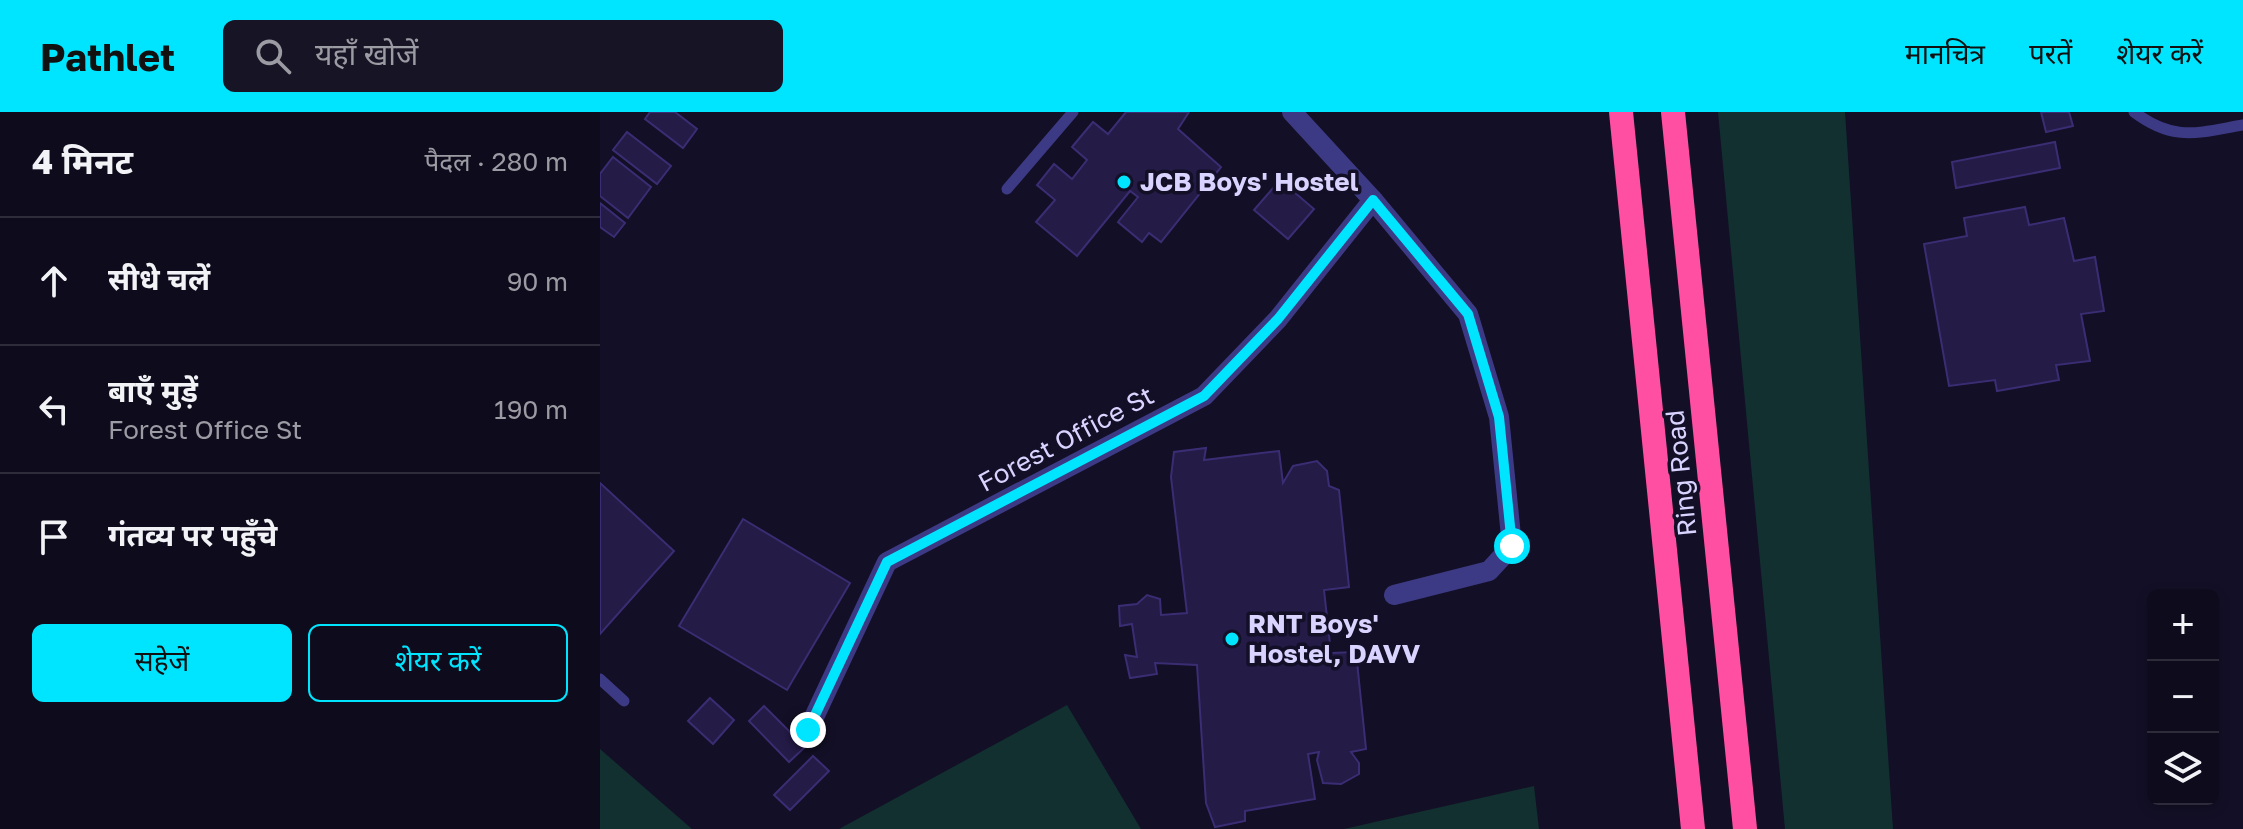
<!DOCTYPE html>
<html lang="hi">
<head>
<meta charset="utf-8">
<style>
	body { margin:0; font-family:"Golos Text","Noto Sans Devanagari",sans-serif; background:#171425; color:#f1f3f6 }
	.controls { position:absolute; right:24px; bottom:24px; display:grid; overflow:hidden; border-radius:12px; box-shadow:0 4px 12px #0003 }
	.controls button { width:72px; height:72px; display:grid; place-items:center; padding:0; border:0; border-bottom:2px solid #2e2b3b; background:#0e0b1c; color:#f1f3f6; font:40px sans-serif }
	.stop { position:absolute; width:24px; height:24px; margin:-18px; border:6px solid #00e5ff; border-radius:50%; background:#fff }
	.stop.end { background:#00e5ff; border-color:#fff; box-shadow:0 2px 8px #0008 }
	.list { margin:0; padding:0; list-style:none }
	h2 { display:flex; justify-content:space-between; align-items:center; height:104px; margin:0; padding:0 32px; font-size:34px }
	h2 small { font-size:26px; font-weight:400; color:#9b9ba3 }
	.list li { display:grid; grid-template-columns:52px 1fr auto; gap:24px; align-items:center; box-sizing:border-box; height:128px; padding:0 32px; border-top:2px solid #2e2b3b }
	.list b { display:block; font-size:30px; white-space:nowrap }
	.list p { margin:0; font-size:26px; white-space:nowrap; color:#9b9ba3 }
	.list em { font-size:26px; font-style:normal; color:#9b9ba3 }
	.actions { display:flex; gap:16px; padding:24px 32px }
	.actions a { flex:1; padding:18px 0; border:2px solid #00e5ff; border-radius:12px; text-align:center; font-size:28px; color:#00e5ff }
	.actions .main { background:#00e5ff; color:#111 }
	.icon { flex:none; width:44px; height:44px; fill:none; stroke:currentColor; stroke-width:2; stroke-linecap:round; stroke-linejoin:round }
	.map { position:relative; flex:none; width:1643px; height:717px; overflow:hidden }
	header { display:flex; align-items:center; gap:48px; box-sizing:border-box; height:112px; padding:0 40px; background:#00e5ff; color:#111 }
	header strong { font-size:38px }
	nav { display:flex; gap:44px; margin-inline-start:auto; font-size:28px }
	.search { width:560px; height:72px; background:#171425; display:flex; align-items:center; gap:20px; box-sizing:border-box; padding:0 28px; border-radius:12px; color:#9b9ba3; font-size:30px }
	main { display:flex }
	aside { flex:1; background:#0e0b1c }
	.map>svg:first-child { display:block }
	.green { fill:#12302f }
	.building { fill:#241b47; stroke:#3b2d73; stroke-width:2 }
	.lines { fill:none; stroke-linecap:round; stroke-linejoin:round }
	.lane { stroke:#3d3a85; stroke-width:11 }
	.street { stroke:#3d3a85; stroke-width:20 }
	.highway { stroke:#ff4fa3; stroke-width:24 }
	.route { stroke:#00e5ff; stroke-width:10 }
	.poi-dot { fill:#00e5ff; stroke:#130f26; stroke-width:3 }
	.labels { text-anchor:middle; stroke-width:7; stroke-linejoin:round; paint-order:stroke }
	.poi-label { font-size:26px; font-weight:bold; fill:#d9d4ff; stroke:#130f26; text-anchor:start }
	.street-label { font-size:26px; fill:#d9d4ff; stroke:#130f26 }
</style>
</head>
<body>
<header>
<strong>Pathlet</strong>
<div class="search"><svg class="icon" aria-label="search" viewBox="0 0 24 24"><circle cx="10" cy="10" r="6"/><path d="M15 15l6 6"/></svg>यहाँ खोजें</div>
<nav><a>मानचित्र</a><a>परतें</a><a>शेयर करें</a></nav>
</header>
<main>
<aside>
<h2>4 मिनट<small>पैदल · 280 m</small></h2>
<ul class="list">
<li><svg class="icon" aria-label="ahead" viewBox="0 0 24 24"><path d="M12 20V5M6 11l6-6 6 6"/></svg><div><b>सीधे चलें</b></div><em>90 m</em></li>
<li><svg class="icon" aria-label="left" viewBox="0 0 24 24"><path d="M17 20v-9H6M10 6l-5 5 5 5"/></svg><div><b>बाएँ मुड़ें</b><p>Forest Office St</p></div><em>190 m</em></li>
<li><svg class="icon" aria-label="arrive" viewBox="0 0 24 24"><path d="M6 21V4h12l-3 4 3 4H6"/></svg><div><b>गंतव्य पर पहुँचे</b></div></li>
</ul>
<div class="actions"><a class="main">सहेजें</a><a>शेयर करें</a></div>
</aside>
<div class="map">
<svg width="1643" height="717" viewBox="0 0 1643 717">
	<rect width="100%" height="100%" fill="#130f26"/>
	<g class="green">
		<path d="M1118 0H1245L1293 717H1185Z"/>
		<path d="M467 593 541 717H239Z"/>
		<path d="M0 637 92 717H0Z"/>
		<path d="M934 674 939 717H744Z"/>
	</g>
	<g class="building">
		<path d="M50 0H75L97 17 83 36 45 7Z"/>
		<path d="M526 0H589L578 17 621 55 561 130 549 121 542 130 518 110 538 85 530 79 477 144 436 110 455 88 437 73 454 52 472 67 487 48 472 35 493 10 508 22Z"/>
		<path d="M1441 0H1469L1473 14 1446 20Z"/>
		<path d="M27 20 71 54 57 72 13 38Z"/>
		<path d="M1455 30 1460 56 1356 76 1352 50Z"/>
		<path d="M13 45 51 75 28 106 0 84V62Z"/>
		<path d="M680 68 714 97 688 127 654 98Z"/>
		<path d="M0 91 25 111 14 125 0 115Z"/>
		<path d="M1425 95 1429 113 1464 106 1474 149 1495 145 1504 199 1481 202 1490 249 1456 253 1459 268 1397 279 1395 268 1349 274 1324 132 1367 124 1364 106Z"/>
		<path d="M606 336 604 348 679 339 683 371 693 354 717 349 727 359 729 374 739 378 749 475 724 478 731 541 756 540 766 637 751 640 759 651V662L741 672 723 671 717 648 719 640 708 642 715 687 645 699V709L615 715 606 691 597 553 555 551 557 562 530 566 525 543 537 545 532 512 520 514 519 494 537 492 547 483 560 487 561 503 587 501 571 365 574 340Z"/>
		<path d="M0 371 74 439 0 522Z"/>
		<path d="M143 407 250 471 187 578 79 514Z"/>
		<path d="M110 586 134 608 113 632 88 609Z"/>
		<path d="M164 594 205 635 189 650 149 609Z"/>
		<path d="M213 644 229 659 190 698 174 683Z"/>
	</g>
	<g class="lines">
		<g class="lane">
			<path d="M1534 0C1574 30 1597 21 1643 13"/>
			<path d="M407 77 473 0"/>
			<path d="M0 567 24 589"/>
		</g>
		<g class="street">
			<path d="M692 0 773 88 868 202 899 305 912 434 889 459 794 483"/>
			<path d="M208 618 287 450 604 284 678 207 773 88"/>
		</g>
		<g class="highway">
			<path d="M1021 0 1093 717"/>
			<path d="M1073 0 1145 717"/>
		</g>
	</g>
	<g class="lines">
		<path class="route" d="M208 618 287 450 604 284 678 207 773 88 868 202 899 305 912 434"/>
	</g>
	<g class="poi-dot">
		<circle cx="524" cy="70" r="8"/>
		<circle cx="632" cy="527" r="8"/>
	</g>
	<g class="labels">
		<g class="poi-label">
			<text x="540" y="79">JCB Boys' Hostel</text>
			<text x="648" y="521">RNT Boys'<tspan x="648" dy="30">Hostel, DAVV</tspan></text>
		</g>
		<g class="street-label">
			<text transform="translate(466 327) rotate(-28)" y="9">Forest Office St</text>
			<text transform="translate(1081 361) rotate(-96)" y="9">Ring Road</text>
		</g>
	</g>
</svg>
<div class="controls">
<button>+</button>
<button>−</button>
<button><svg class="icon" aria-label="layers" viewBox="0 0 24 24"><path d="M12 4l9 5-9 5-9-5zM3 14l9 5 9-5"/></svg></button>
</div>
<div class="stop" style="left:912px;top:434px"></div>
<div class="stop end" style="left:208px;top:618px"></div>
</div>
</main>
</body>
</html>
